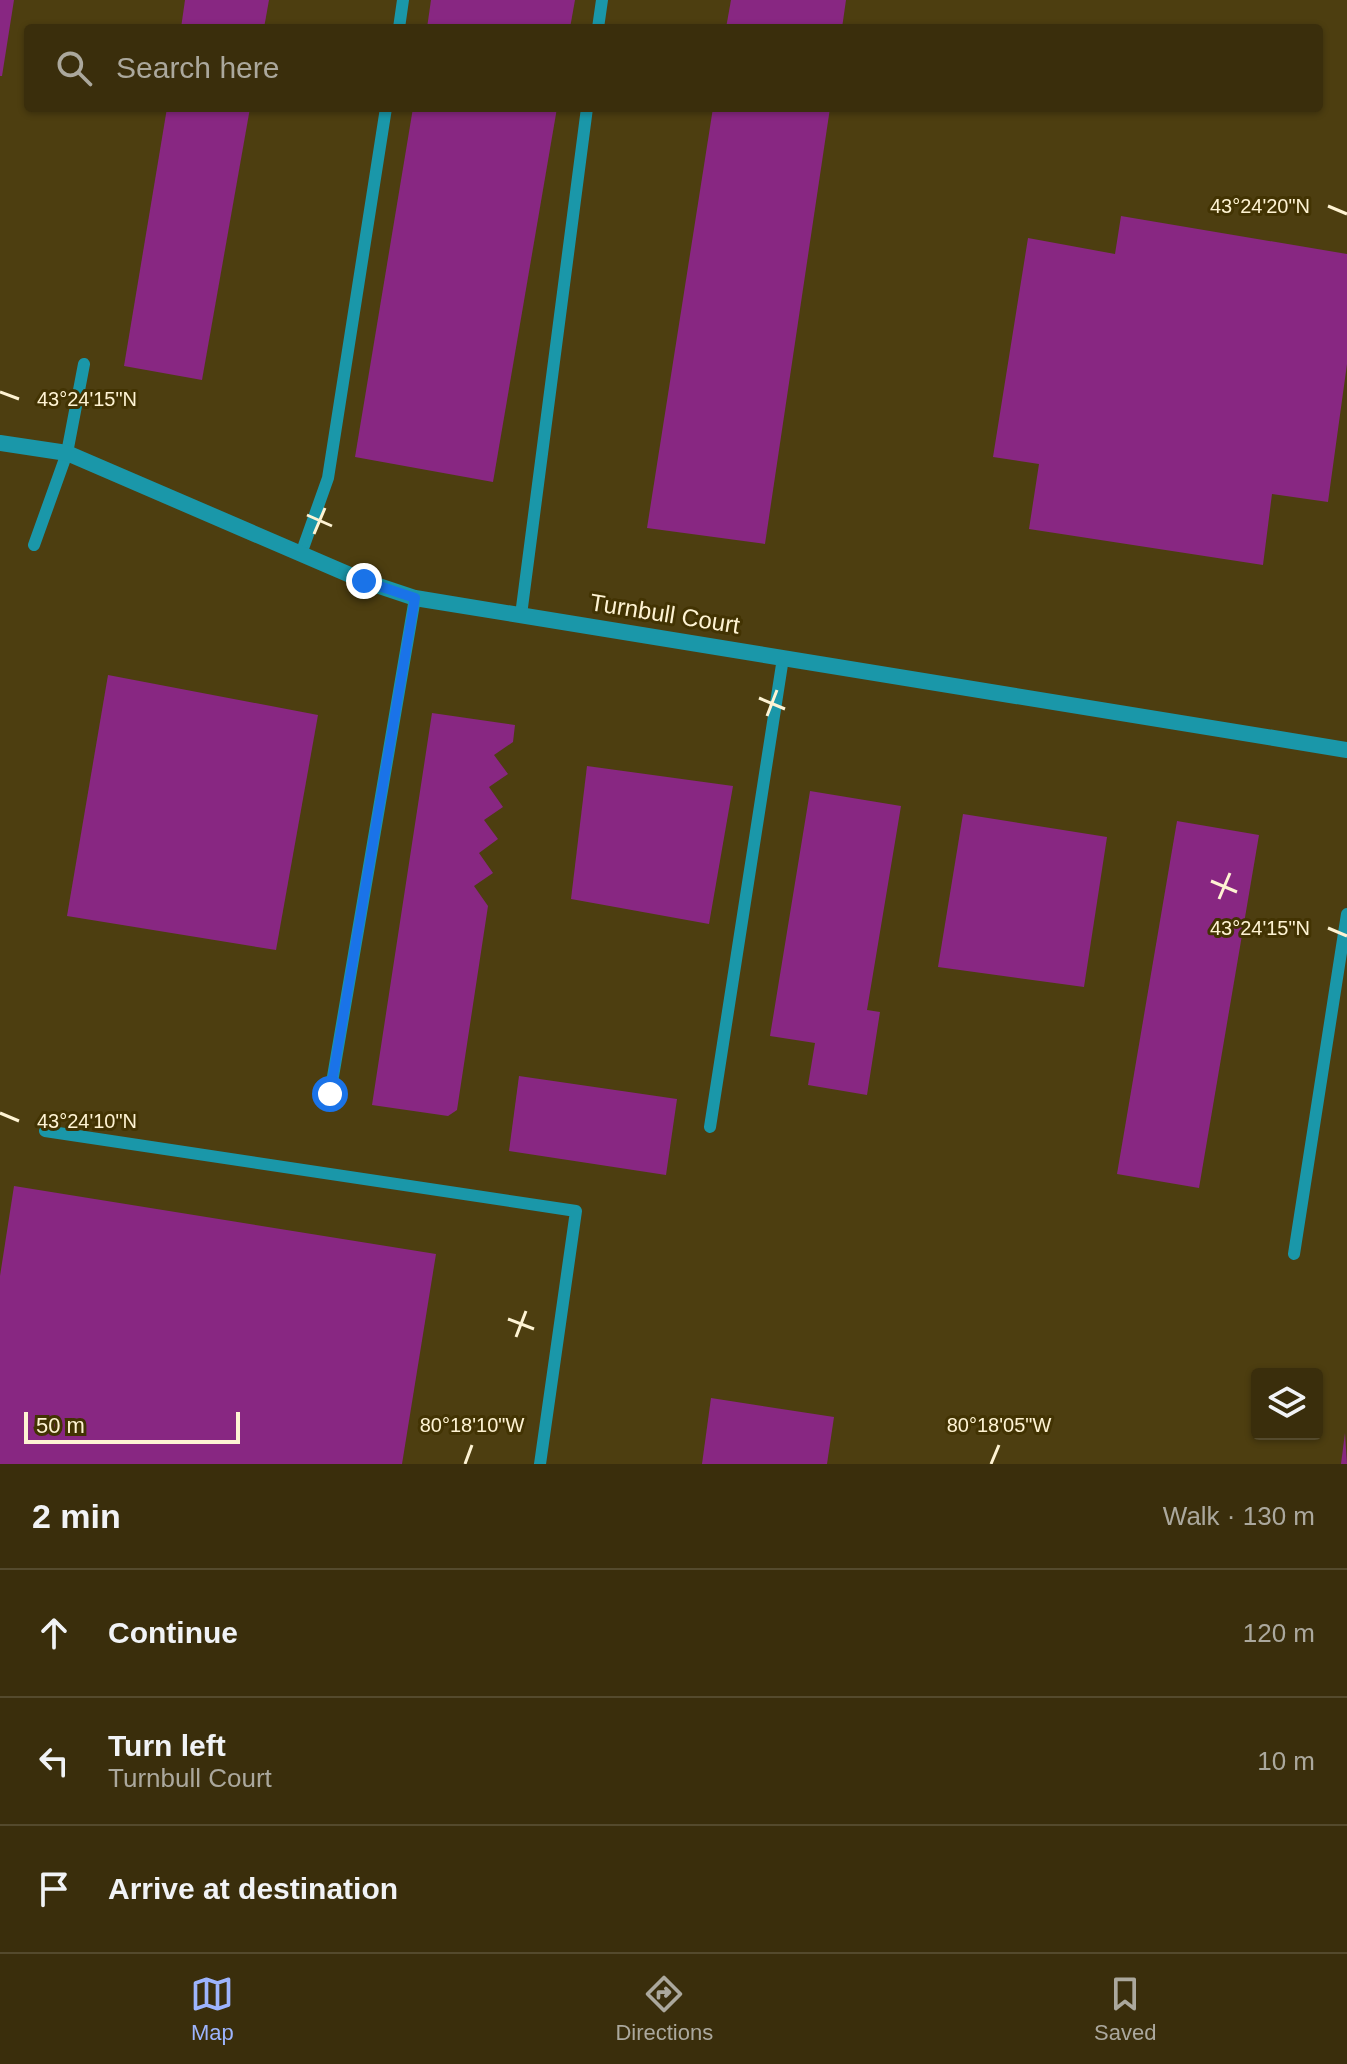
<!DOCTYPE html>
<html lang="en">
<head>
<meta charset="utf-8">
<style>
	body { margin:0; font-family:Helvetica,sans-serif; background:#453a1a; color:#f1f3f6 }
	.controls { position:absolute; right:24px; bottom:24px; display:grid; overflow:hidden; border-radius:8px; box-shadow:0 2px 6px #0004 }
	.controls button { width:72px; height:72px; display:grid; place-items:center; padding:0; border:0; border-bottom:2px solid #544a2d; background:#3a2e0c; color:#f1f3f6; font:40px sans-serif }
	.scale { position:absolute; left:24px; bottom:20px; width:216px; box-sizing:border-box; padding-left:8px; border:4px solid #fef3d3; border-top:0; font-size:22px; line-height:28px; white-space:nowrap; color:#fef3d3; -webkit-text-stroke:6px #423303; paint-order:stroke }
	.stop { position:absolute; width:24px; height:24px; margin:-18px; border:6px solid #1a73e8; border-radius:50%; background:#fff }
	.stop.end { background:#1a73e8; border-color:#fff; box-shadow:0 2px 8px #0008 }
	.list { margin:0; padding:0; list-style:none }
	h2 { display:flex; justify-content:space-between; align-items:center; height:104px; margin:0; padding:0 32px; font-size:34px }
	h2 small { font-size:26px; font-weight:400; color:#aba89d }
	.list li { display:grid; grid-template-columns:52px 1fr auto; gap:24px; align-items:center; box-sizing:border-box; height:128px; padding:0 32px; border-top:2px solid #544a2d }
	.list b { display:block; font-size:30px; white-space:nowrap }
	.list p { margin:0; font-size:26px; white-space:nowrap; color:#aba89d }
	.list em { font-size:26px; font-style:normal; color:#aba89d }
	.icon { flex:none; width:44px; height:44px; fill:none; stroke:currentColor; stroke-width:2; stroke-linecap:round; stroke-linejoin:round }
	.map { position:relative; flex:none; width:1347px; height:1464px; overflow:hidden }
	.search { position:absolute; background:#3a2e0c; box-shadow:0 2px 6px #0004; left:24px; right:24px; top:24px; height:88px; display:flex; align-items:center; gap:20px; box-sizing:border-box; padding:0 28px; border-radius:8px; color:#aba89d; font-size:30px }
	.sheet { height:488px; background:#3a2e0c }
	nav { display:flex; justify-content:space-around; align-items:center; box-sizing:border-box; height:112px; border-top:2px solid #544a2d; background:#3a2e0c; font-size:22px; color:#aba89d }
	nav a { display:grid; justify-items:center; gap:4px }
	nav .on { color:#9db4fd }
	.map>svg:first-child { display:block }
	.building { fill:#882782 }
	.lines { fill:none; stroke-linecap:round; stroke-linejoin:round }
	.lane { stroke:#1a97a9; stroke-width:12 }
	.street { stroke:#1a97a9; stroke-width:16 }
	.route { stroke:#1a73e8; stroke-width:10 }
	.ticks { fill:none; stroke:#fef3d3; stroke-width:3 }
	.labels { text-anchor:middle; stroke-width:6; stroke-linejoin:round; paint-order:stroke }
	.street-label { font-size:24px; fill:#fef3d3; stroke:#423303 }
	.ticks-label { font-size:20px; text-anchor:middle; fill:#fef3d3; stroke:#423303; stroke-width:6; stroke-linejoin:round; paint-order:stroke }
</style>
</head>
<body>
<div class="map">
<svg width="1347" height="1464" viewBox="0 0 1347 1464">
	<rect width="100%" height="100%" fill="#4d3e10"/>
	<g class="building">
		<path d="M0 0H14L2 76H0Z"/>
		<path d="M185 0H269L264 28H181Z"/>
		<path d="M431 0H575L570 28H427Z"/>
		<path d="M731 0H846L842 28H726Z"/>
		<path d="M167 108H250L202 380 124 366Z"/>
		<path d="M413 108H557L493 482 355 457Z"/>
		<path d="M713 108H830L765 544 647 528Z"/>
		<path d="M1121 216 1347 254V364L1328 502 1272 494 1263 565 1029 529 1039 464 993 457 1028 238 1115 254Z"/>
		<path d="M108 675 318 715 276 950 67 916Z"/>
		<path d="M432 713 515 725 513 742 494 755 508 774 489 787 503 807 484 820 498 839 479 853 493 873 474 886 488 906 457 1110 448 1116 372 1105Z"/>
		<path d="M587 766 733 786 709 924 571 899Z"/>
		<path d="M810 791 901 806 867 1010 880 1012 867 1095 808 1085 815 1043 770 1036Z"/>
		<path d="M963 814 1107 837 1084 987 938 967Z"/>
		<path d="M1177 821 1259 835 1199 1188 1117 1174Z"/>
		<path d="M519 1076 677 1099 666 1175 509 1151Z"/>
		<path d="M14 1186 436 1254 402 1464H0V1276Z"/>
		<path d="M711 1398 834 1417 827 1464H702Z"/>
		<path d="M1345 1433 1347 1464H1341Z"/>
	</g>
	<g class="lines">
		<g class="lane">
			<path d="M399 28 403 0"/>
			<path d="M598 28 602 0"/>
			<path d="M34 545 67 453 84 364"/>
			<path d="M301 554 328 478 386 108"/>
			<path d="M521 615 587 108"/>
			<path d="M330 1094 415 598"/>
			<path d="M710 1127 783 658"/>
			<path d="M45 1131 576 1211 540 1464"/>
			<path d="M1294 1254 1347 914"/>
		</g>
		<path class="street" d="M0 443 67 453 364 581 415 598 1347 750"/>
	</g>
	<g class="lines">
		<path class="route" d="M330 1094 415 598 364 581"/>
	</g>
	<path class="ticks" d="M1328 206 1347 214M0 392 19 399M307 515 332 526M314 534 325 508M759 698 785 709M767 716 777 690M1211 881 1237 892M1219 899 1230 873M1328 928 1347 936M0 1113 19 1121M508 1319 534 1329M516 1337 526 1311M465 1464 472 1445M991 1464 999 1445"/>
	<g class="labels">
		<g class="street-label">
			<text transform="translate(665 614) rotate(9)" y="8">Turnbull Court</text>
		</g>
	</g>
	<g class="ticks-label">
		<text x="1260" y="213">43°24'20"N</text>
		<text x="87" y="406">43°24'15"N</text>
		<text x="1260" y="935">43°24'15"N</text>
		<text x="87" y="1128">43°24'10"N</text>
		<text x="472" y="1432">80°18'10"W</text>
		<text x="999" y="1432">80°18'05"W</text>
	</g>
</svg>
<div class="controls">
<button><svg class="icon" aria-label="layers" viewBox="0 0 24 24"><path d="M12 4l9 5-9 5-9-5zM3 14l9 5 9-5"/></svg></button>
</div>
<div class="scale">50 m</div>
<div class="stop" style="left:330px;top:1094px"></div>
<div class="stop end" style="left:364px;top:581px"></div>
<div class="search"><svg class="icon" aria-label="search" viewBox="0 0 24 24"><circle cx="10" cy="10" r="6"/><path d="M15 15l6 6"/></svg>Search here</div>
</div>
<section class="sheet">
<h2>2 min<small>Walk · 130 m</small></h2>
<ul class="list">
<li><svg class="icon" aria-label="ahead" viewBox="0 0 24 24"><path d="M12 20V5M6 11l6-6 6 6"/></svg><div><b>Continue</b></div><em>120 m</em></li>
<li><svg class="icon" aria-label="left" viewBox="0 0 24 24"><path d="M17 20v-9H6M10 6l-5 5 5 5"/></svg><div><b>Turn left</b><p>Turnbull Court</p></div><em>10 m</em></li>
<li><svg class="icon" aria-label="arrive" viewBox="0 0 24 24"><path d="M6 21V4h12l-3 4 3 4H6"/></svg><div><b>Arrive at destination</b></div></li>
</ul>
</section>
<nav>
<a class="on"><svg class="icon" aria-label="map" viewBox="0 0 24 24"><path d="M3 6l6-2 6 2 6-2v14l-6 2-6-2-6 2zM9 4v14M15 6v14"/></svg>Map</a>
<a><svg class="icon" aria-label="directions" viewBox="0 0 24 24"><path d="M12 3l9 9-9 9-9-9zM9 14v-3h6M13 9l2 2-2 2"/></svg>Directions</a>
<a><svg class="icon" aria-label="saved" viewBox="0 0 24 24"><path d="M7 4h10v16l-5-4-5 4z"/></svg>Saved</a>
</nav>
</body>
</html>
